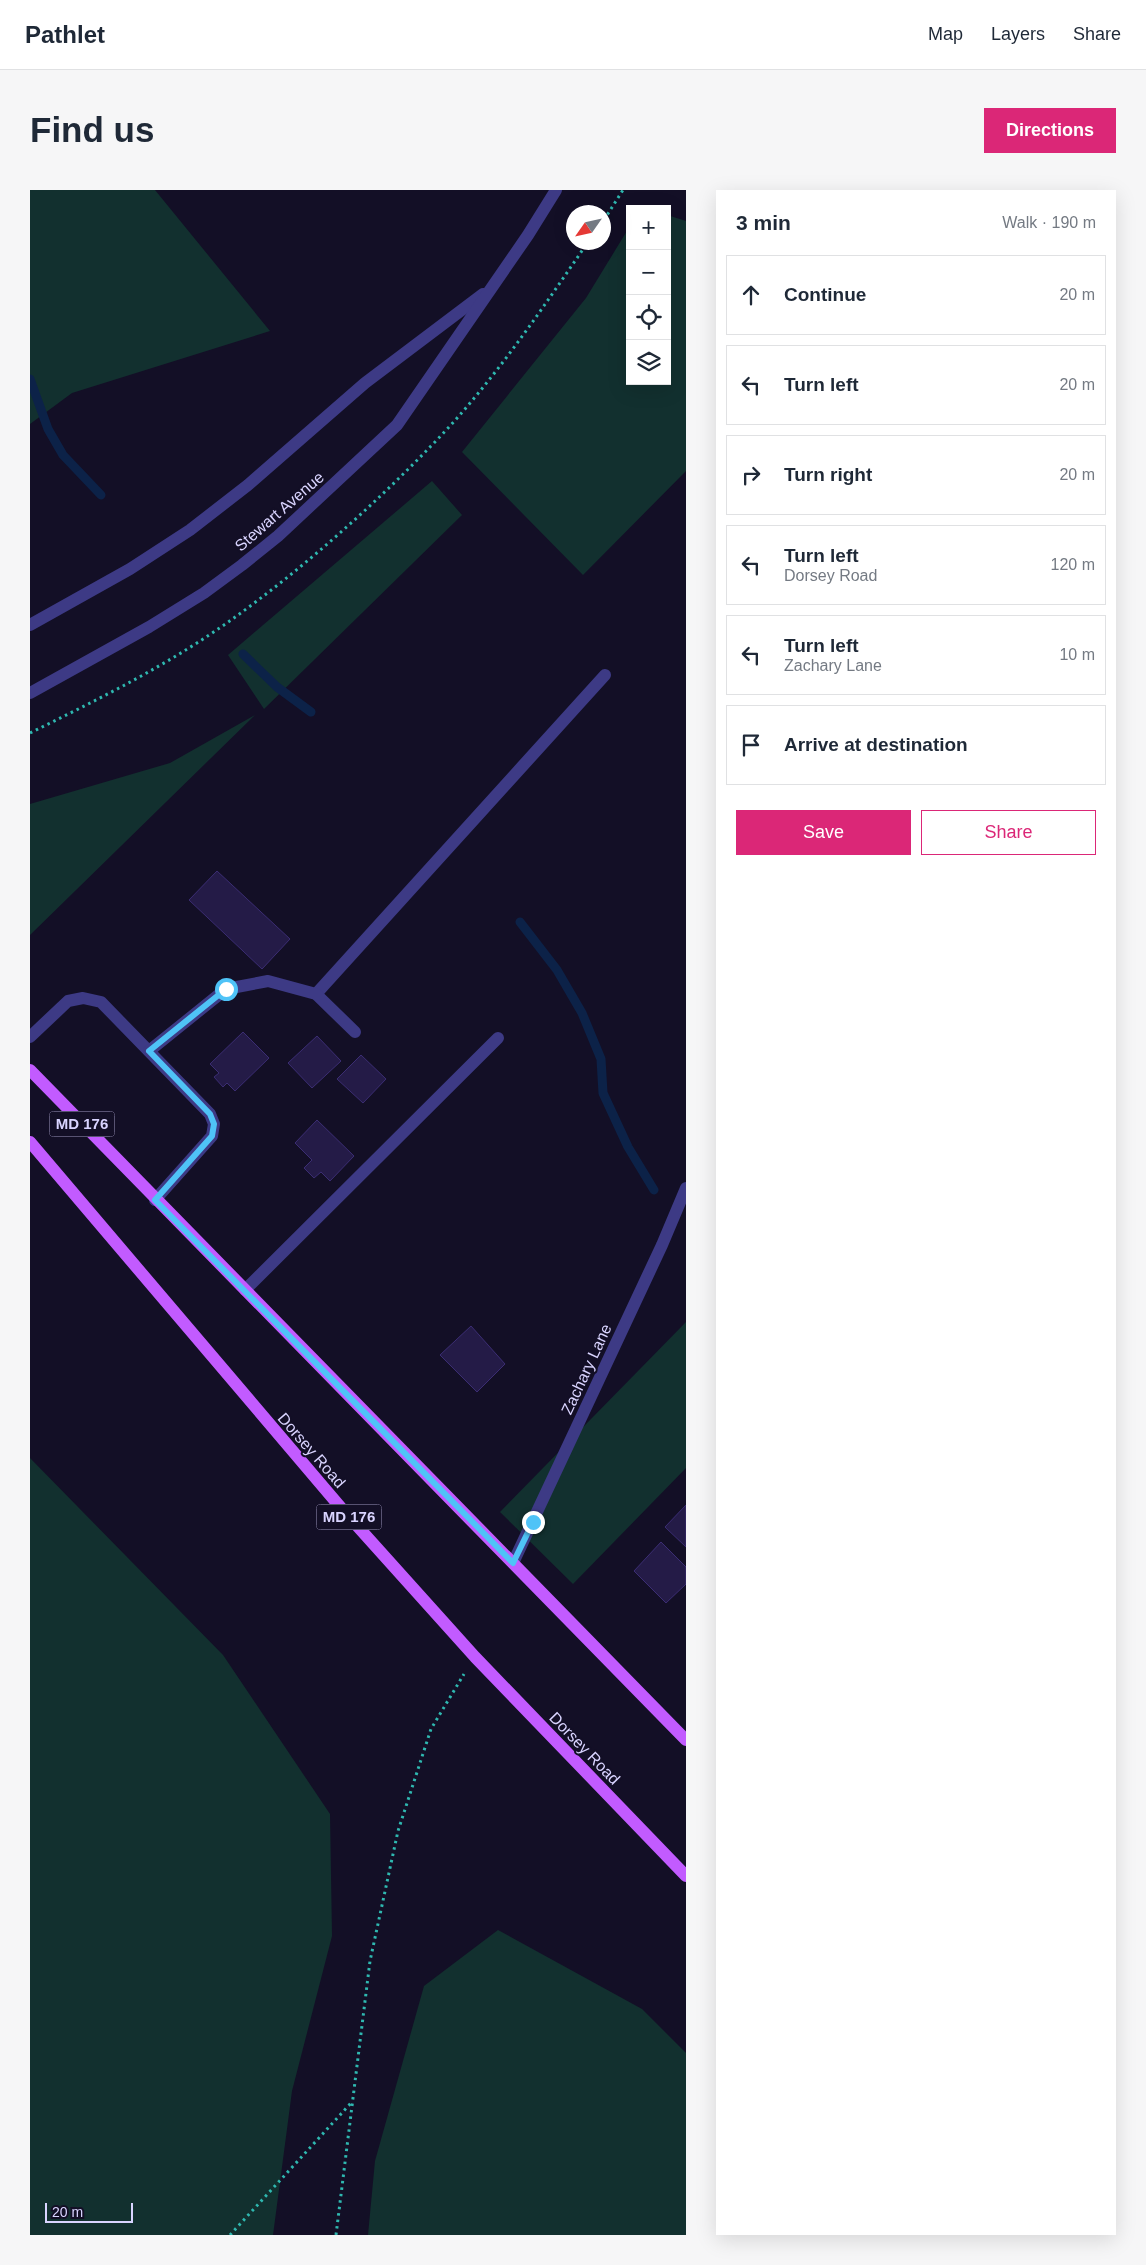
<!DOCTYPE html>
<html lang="en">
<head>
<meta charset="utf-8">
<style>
	body { margin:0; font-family:Arial,sans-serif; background:#f6f6f7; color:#1f2937 }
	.controls { position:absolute; right:15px; top:15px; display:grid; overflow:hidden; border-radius:0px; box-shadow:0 5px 20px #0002 }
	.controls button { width:45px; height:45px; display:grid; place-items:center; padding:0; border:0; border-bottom:1px solid #e0e1e3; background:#fff; color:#1f2937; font:25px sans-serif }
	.compass { position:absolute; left:536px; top:15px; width:45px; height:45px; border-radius:50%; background:#fff; box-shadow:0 5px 20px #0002; rotate:236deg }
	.scale { position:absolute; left:15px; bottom:12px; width:88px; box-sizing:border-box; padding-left:5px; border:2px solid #d9d4ff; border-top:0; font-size:14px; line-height:18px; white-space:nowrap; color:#d9d4ff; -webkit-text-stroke:4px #130f26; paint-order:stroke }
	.stop { position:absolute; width:15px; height:15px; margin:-11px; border:4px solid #4fc3f7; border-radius:50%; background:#fff }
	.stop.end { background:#4fc3f7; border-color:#fff; box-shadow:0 1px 5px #0008 }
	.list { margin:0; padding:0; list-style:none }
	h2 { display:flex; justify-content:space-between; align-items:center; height:65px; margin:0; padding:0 20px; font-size:21px }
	h2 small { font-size:16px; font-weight:400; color:#747a83 }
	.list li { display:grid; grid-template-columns:32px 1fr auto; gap:15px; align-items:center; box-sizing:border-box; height:80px; margin:0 10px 10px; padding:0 10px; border:1px solid #e0e1e3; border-radius:0px }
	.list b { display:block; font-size:19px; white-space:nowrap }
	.list p { margin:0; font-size:16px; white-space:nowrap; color:#747a83 }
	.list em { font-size:16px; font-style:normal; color:#747a83 }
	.actions { display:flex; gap:10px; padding:15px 20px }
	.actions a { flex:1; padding:11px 0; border:1px solid #db2777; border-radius:0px; text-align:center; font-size:18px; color:#db2777 }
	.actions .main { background:#db2777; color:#fff }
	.icon { flex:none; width:28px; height:28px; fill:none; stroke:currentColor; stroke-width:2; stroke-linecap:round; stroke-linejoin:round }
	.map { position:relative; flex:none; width:656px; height:2045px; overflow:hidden; border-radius:0px }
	header { display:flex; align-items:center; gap:30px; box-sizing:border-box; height:70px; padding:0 25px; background:#fff; border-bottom:1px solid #e0e1e3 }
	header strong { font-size:24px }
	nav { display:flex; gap:28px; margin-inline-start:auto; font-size:18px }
	.intro { display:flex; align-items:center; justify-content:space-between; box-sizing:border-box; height:120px; padding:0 30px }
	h1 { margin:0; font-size:35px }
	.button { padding:12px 22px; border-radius:0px; background:#db2777; color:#fff; font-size:18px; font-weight:700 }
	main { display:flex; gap:30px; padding:0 30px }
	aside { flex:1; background:#fff; border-radius:0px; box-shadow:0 5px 20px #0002 }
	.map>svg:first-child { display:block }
	.green { fill:#12302f }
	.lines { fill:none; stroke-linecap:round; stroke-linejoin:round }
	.stream { stroke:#0c2248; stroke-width:9 }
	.building { fill:#241b47; stroke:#3b2d73 }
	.path { stroke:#2fb8b0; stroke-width:3; stroke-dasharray:2.5 4; stroke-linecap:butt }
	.service { stroke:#3d3a85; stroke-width:12 }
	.minor { stroke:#3d3a85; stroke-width:12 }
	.tertiary { stroke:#3d3a85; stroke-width:12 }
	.primary { stroke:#c25bff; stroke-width:12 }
	.route { stroke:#4fc3f7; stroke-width:6 }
	.labels { text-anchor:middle; stroke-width:4; stroke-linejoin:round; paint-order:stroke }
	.shield { fill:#130f26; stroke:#9e99be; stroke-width:1 }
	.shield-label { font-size:15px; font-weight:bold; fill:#d9d4ff }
	.street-label { font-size:16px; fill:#d9d4ff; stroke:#130f26 }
</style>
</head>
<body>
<header>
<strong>Pathlet</strong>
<nav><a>Map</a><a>Layers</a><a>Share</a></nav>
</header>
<div class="intro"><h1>Find us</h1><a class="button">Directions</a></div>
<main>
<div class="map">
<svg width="656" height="2045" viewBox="0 0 656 2045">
	<rect width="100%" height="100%" fill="#130f26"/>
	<g class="green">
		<path d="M0 0H125L240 141 42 203 0 234Z"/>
		<path d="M637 25 656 31V281L553 385 432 262 556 108 600 36V191H637Z"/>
		<path d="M402 291 432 325 234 519 198 465Z"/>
		<path d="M225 525 0 745V614L140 573Z"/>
		<path d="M656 1132V1278L543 1394 470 1322Z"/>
		<path d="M0 1268 193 1465 300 1624 302 1746 262 1901 243 2045H0Z"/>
		<path d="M468 1740 612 1819 656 1863V2045H338L345 1971 394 1796Z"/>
	</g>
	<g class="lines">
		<g class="stream">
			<path d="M0 189 18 239 33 265 71 305"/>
			<path d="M213 464 247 497 281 522"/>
			<path d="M490 732 527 780 552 823 571 869 573 903 598 957 624 1000"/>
		</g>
	</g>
	<g class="building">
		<path d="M187 681 260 749 232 779 159 710Z"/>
		<path d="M213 842 239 868 205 901 197 893 193 897 184 887 189 883 180 874Z"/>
		<path d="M287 846 311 871 282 898 258 873Z"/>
		<path d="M331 865 356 889 333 913 307 889Z"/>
		<path d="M287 930 324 966 300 991 291 982 284 988 274 978 282 970 265 953Z"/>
		<path d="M441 1136 475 1174 447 1202 410 1165Z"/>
		<path d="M656 1315V1357L635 1337Z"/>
		<path d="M631 1352 656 1377V1394L636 1413 604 1381Z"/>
	</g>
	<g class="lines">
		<g class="path">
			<path d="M574 30 593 0"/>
			<path d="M0 543C69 509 138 475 201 430 270 381 342 317 401 256 461 195 510 122 558 52"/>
			<path d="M200 2045 321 1913"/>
			<path d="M306 2045 340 1771 368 1641 401 1539 434 1484"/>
		</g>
		<g class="service">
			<path d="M286 804 575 485"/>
			<path d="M0 847 38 811 53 808 71 812 180 924 184 934 182 946 125 1010"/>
			<path d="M119 861 196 799 238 791 286 804 325 842"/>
			<path d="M215 1100 468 848"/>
		</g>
		<path class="minor" d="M483 1373 632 1055 656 998"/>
		<g class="tertiary">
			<path d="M0 435 100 379 160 340 218 295 335 193 453 104"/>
			<path d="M0 503 119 437 174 403 212 375 248 346 367 235 498 45 526 0"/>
		</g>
		<g class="primary">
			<path d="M0 880 656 1550"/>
			<path d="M0 952 312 1319 445 1467 656 1686"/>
		</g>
	</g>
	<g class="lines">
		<path class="route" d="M196 799 119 861 180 924 184 934 182 946 125 1010 483 1373 503 1332"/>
	</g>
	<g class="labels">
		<g class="shield">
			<rect x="19.5" y="921.5" width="65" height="25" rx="4"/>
			<rect x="286.5" y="1314.5" width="65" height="25" rx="4"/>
		</g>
		<g class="shield-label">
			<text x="52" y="939">MD 176</text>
			<text x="319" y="1332">MD 176</text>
		</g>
		<g class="street-label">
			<text transform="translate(249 321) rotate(-41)" y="6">Stewart Avenue</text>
			<text transform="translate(556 1179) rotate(-65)" y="6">Zachary Lane</text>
			<text transform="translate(282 1260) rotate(49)" y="6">Dorsey Road</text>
			<text transform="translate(555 1558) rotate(46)" y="6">Dorsey Road</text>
		</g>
	</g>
</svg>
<div class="controls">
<button>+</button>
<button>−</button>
<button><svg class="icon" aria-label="locate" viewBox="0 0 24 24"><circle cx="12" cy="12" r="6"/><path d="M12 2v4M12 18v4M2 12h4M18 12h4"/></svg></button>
<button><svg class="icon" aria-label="layers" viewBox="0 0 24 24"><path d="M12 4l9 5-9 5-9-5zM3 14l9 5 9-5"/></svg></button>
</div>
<svg class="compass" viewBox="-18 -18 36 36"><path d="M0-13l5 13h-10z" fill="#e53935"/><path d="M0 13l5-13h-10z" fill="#747a83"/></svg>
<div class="scale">20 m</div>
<div class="stop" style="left:196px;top:799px"></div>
<div class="stop end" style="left:503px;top:1332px"></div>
</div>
<aside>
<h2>3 min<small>Walk · 190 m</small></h2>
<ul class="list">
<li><svg class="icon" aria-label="ahead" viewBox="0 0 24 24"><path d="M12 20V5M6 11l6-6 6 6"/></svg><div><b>Continue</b></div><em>20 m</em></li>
<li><svg class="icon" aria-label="left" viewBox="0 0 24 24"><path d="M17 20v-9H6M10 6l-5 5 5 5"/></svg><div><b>Turn left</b></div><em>20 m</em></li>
<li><svg class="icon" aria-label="right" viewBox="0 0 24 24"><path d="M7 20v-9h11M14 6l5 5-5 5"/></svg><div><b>Turn right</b></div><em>20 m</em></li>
<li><svg class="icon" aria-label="left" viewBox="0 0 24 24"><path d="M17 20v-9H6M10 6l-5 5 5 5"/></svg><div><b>Turn left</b><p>Dorsey Road</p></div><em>120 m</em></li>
<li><svg class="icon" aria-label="left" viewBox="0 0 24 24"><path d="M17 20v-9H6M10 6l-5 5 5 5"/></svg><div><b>Turn left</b><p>Zachary Lane</p></div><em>10 m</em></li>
<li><svg class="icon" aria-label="arrive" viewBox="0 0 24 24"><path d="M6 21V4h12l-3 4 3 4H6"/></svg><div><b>Arrive at destination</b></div></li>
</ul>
<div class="actions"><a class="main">Save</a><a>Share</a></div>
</aside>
</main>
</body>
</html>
